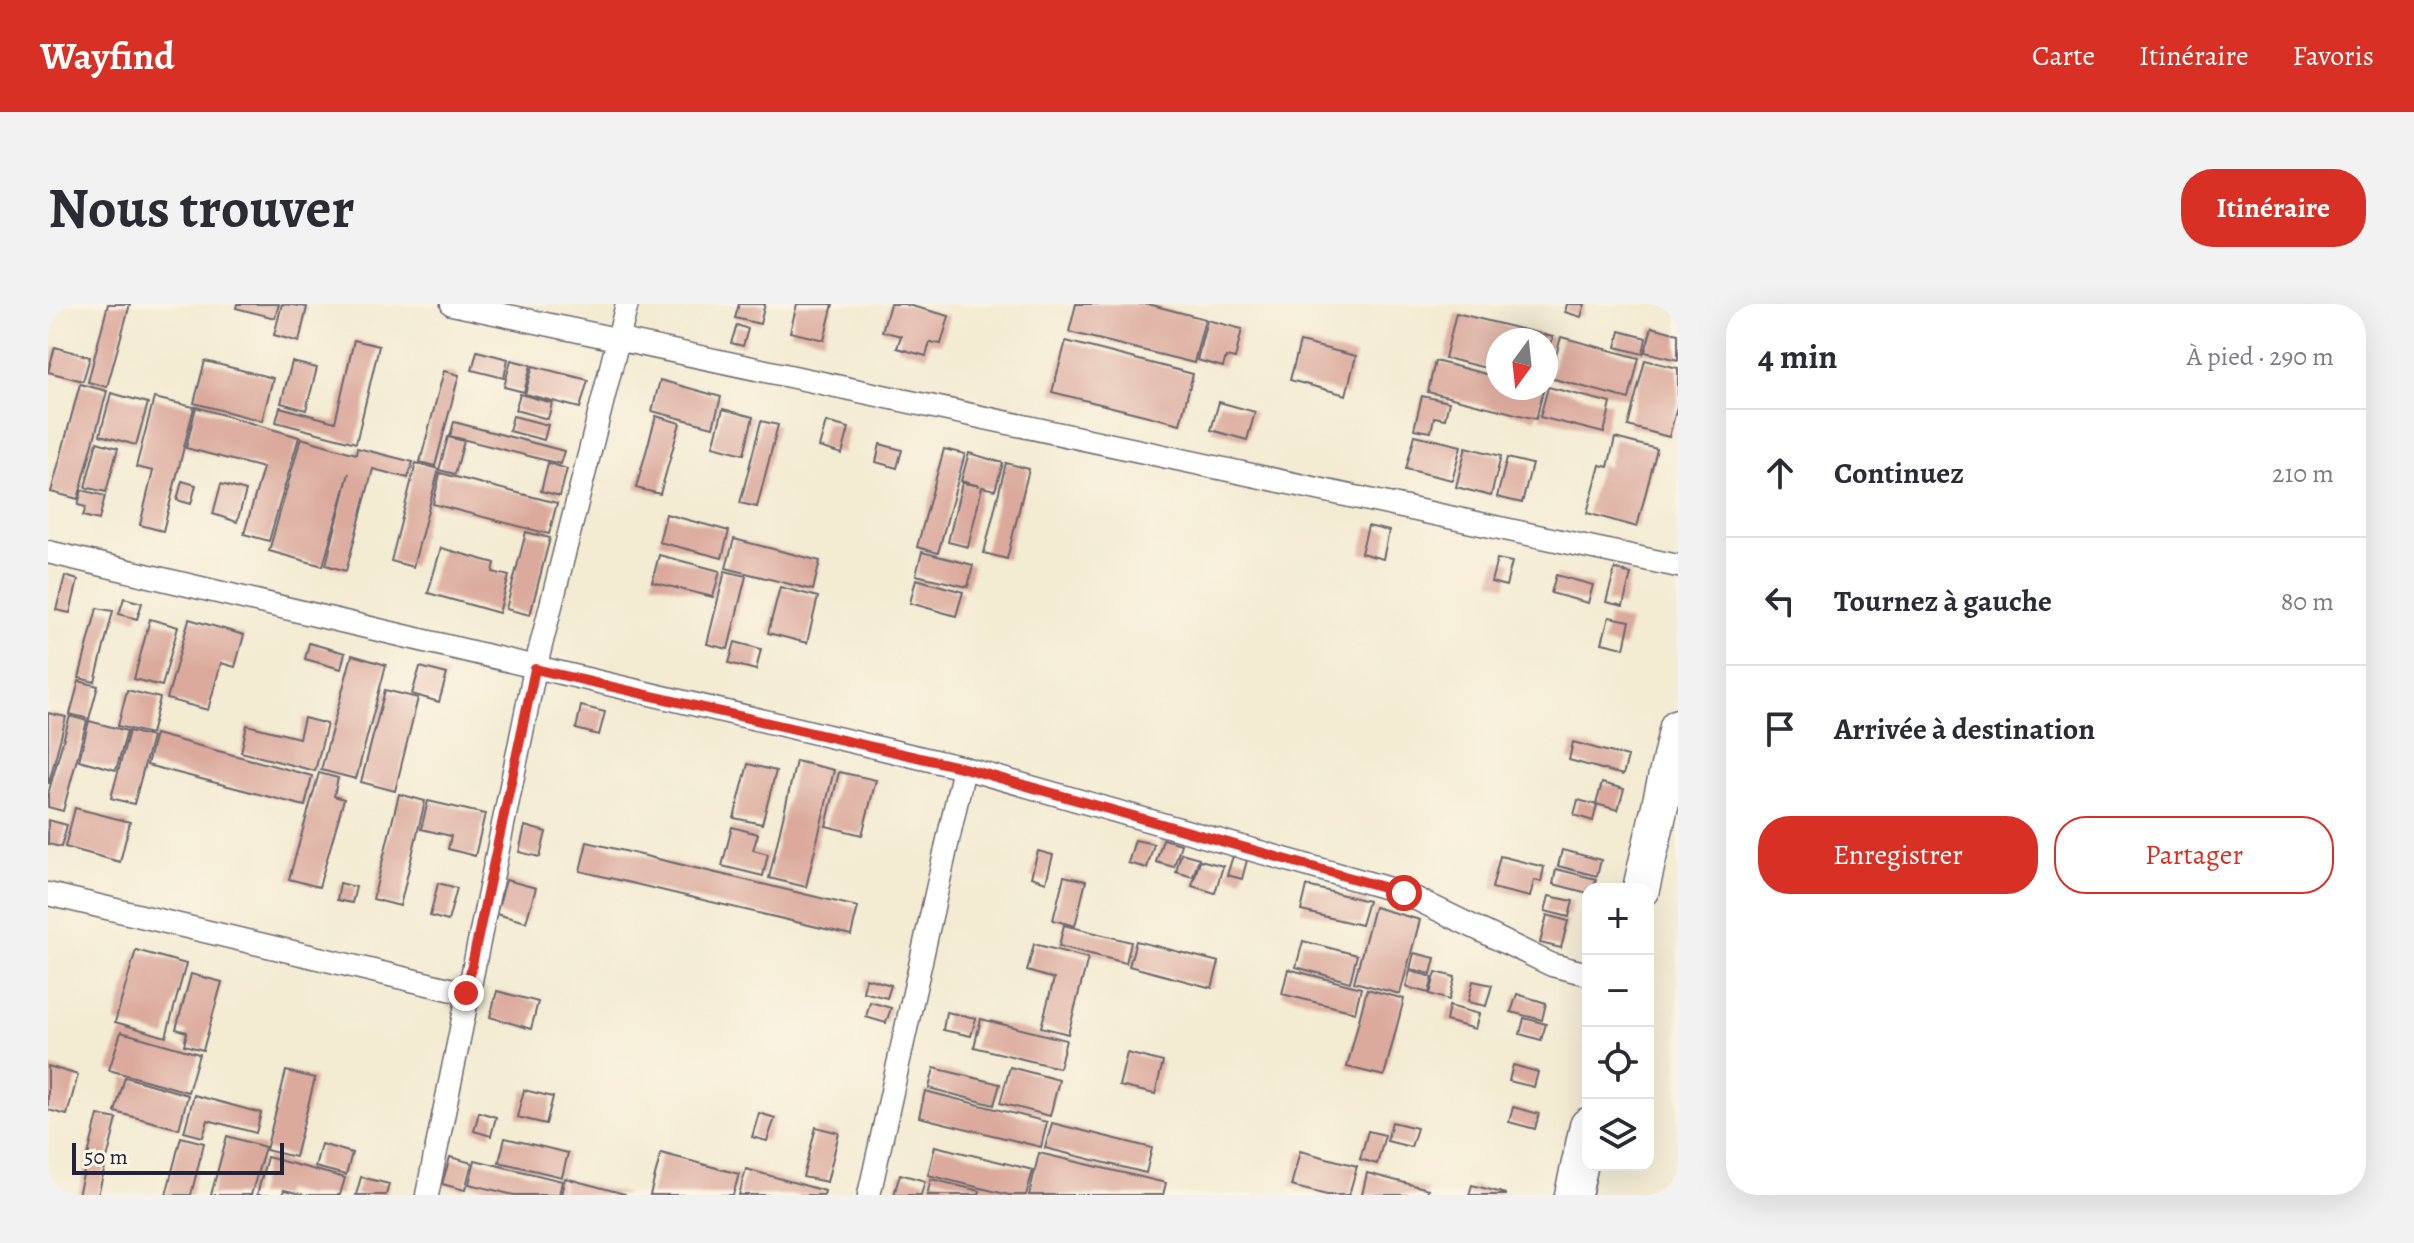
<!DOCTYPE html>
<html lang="fr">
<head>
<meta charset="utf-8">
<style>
	body { margin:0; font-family:Alegreya,serif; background:#f2f2f3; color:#2b2b33 }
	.controls { position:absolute; right:24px; bottom:24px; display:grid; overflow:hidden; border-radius:16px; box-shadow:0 8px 32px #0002 }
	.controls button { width:72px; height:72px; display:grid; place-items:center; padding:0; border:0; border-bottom:2px solid #e1e1e2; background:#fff; color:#2b2b33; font:40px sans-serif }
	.compass { position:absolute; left:1438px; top:24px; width:72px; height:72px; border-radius:50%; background:#fff; box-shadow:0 8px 32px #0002; rotate:195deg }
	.scale { position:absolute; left:24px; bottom:20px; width:212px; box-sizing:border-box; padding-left:8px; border:4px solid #22223b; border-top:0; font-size:22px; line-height:28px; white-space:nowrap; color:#22223b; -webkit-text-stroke:6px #fcf5e5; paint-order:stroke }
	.stop { position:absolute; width:24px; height:24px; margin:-18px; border:6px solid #d93025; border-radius:50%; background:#fff }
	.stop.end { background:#d93025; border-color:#fff; box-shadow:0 2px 8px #0008 }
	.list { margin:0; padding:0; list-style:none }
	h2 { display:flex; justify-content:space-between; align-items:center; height:104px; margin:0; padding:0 32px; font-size:34px }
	h2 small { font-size:26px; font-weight:400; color:#7c7c81 }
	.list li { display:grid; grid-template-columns:52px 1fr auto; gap:24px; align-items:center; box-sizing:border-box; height:128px; padding:0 32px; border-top:2px solid #e1e1e2 }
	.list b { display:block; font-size:30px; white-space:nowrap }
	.list em { font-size:26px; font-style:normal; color:#7c7c81 }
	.actions { display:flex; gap:16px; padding:24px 32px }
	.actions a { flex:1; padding:18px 0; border:2px solid #d93025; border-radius:32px; text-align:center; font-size:28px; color:#d93025 }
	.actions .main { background:#d93025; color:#fff }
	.icon { flex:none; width:44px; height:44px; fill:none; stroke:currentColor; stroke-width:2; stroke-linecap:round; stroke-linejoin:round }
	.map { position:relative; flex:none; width:1630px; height:891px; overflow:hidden; border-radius:32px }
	header { display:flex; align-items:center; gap:48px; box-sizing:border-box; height:112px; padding:0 40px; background:#d93025; color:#fff }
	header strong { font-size:38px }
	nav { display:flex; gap:44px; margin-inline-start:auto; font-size:28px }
	.intro { display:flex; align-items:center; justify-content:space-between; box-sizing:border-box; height:192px; padding:0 48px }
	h1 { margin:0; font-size:56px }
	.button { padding:20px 36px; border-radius:32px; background:#d93025; color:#fff; font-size:28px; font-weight:700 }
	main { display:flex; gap:48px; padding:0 48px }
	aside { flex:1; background:#fff; border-radius:32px; box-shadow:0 8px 32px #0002 }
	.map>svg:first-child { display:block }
	.building { fill:#dbaa9d }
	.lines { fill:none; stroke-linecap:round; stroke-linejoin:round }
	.minor-casing { stroke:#6b6870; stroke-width:25 }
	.trunk-casing { stroke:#6b6870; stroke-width:39 }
	.minor { stroke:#fff; stroke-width:22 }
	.trunk { stroke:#fff; stroke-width:36 }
	.route { stroke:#d93025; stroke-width:10 }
</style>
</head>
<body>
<header>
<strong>Wayfind</strong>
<nav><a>Carte</a><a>Itinéraire</a><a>Favoris</a></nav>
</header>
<div class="intro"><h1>Nous trouver</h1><a class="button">Itinéraire</a></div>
<main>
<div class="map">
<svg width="1630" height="891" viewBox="0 0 1630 891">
	<rect width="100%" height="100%" fill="#fcf5e5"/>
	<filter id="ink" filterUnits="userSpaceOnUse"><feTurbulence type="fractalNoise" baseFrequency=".0125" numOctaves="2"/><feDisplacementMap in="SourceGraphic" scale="16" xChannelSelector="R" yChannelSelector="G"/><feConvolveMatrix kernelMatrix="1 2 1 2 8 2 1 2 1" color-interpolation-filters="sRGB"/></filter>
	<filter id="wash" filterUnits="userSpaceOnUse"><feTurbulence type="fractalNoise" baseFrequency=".006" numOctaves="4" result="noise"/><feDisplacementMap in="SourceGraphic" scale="32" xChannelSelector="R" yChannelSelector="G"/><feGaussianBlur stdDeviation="1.8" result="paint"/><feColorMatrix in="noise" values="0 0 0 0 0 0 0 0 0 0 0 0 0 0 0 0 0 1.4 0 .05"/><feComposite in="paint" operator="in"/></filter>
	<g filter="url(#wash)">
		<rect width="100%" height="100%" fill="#f3ebd2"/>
		<g id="blocks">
			<g class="building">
				<path d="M60 0H82L59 83 40 78Z"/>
				<path d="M189 0H231L227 14 188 4Z"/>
				<path d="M234 0 259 3 251 38 226 31Z"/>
				<path d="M691 0H717L712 20 687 14Z"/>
				<path d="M749 0H785L776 36 742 28Z"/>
				<path d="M842 0H856L901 12 893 40 882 38 878 52 849 44 853 32 834 27Z"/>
				<path d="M1028 0H1100L1157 15 1146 59 1021 28Z"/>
				<path d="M1519 0H1537L1533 13 1517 8Z"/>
				<path d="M1408 9 1505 33 1499 55 1498 36H1450V67L1397 54Z"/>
				<path d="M1159 16 1194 25 1187 55 1178 53 1175 63 1149 56Z"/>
				<path d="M689 21 700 25 695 42 683 39Z"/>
				<path d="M1604 23 1630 30V56L1597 48Z"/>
				<path d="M1572 27 1598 34 1595 50 1568 43Z"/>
				<path d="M1513 33 1591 54 1581 95 1502 74Z"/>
				<path d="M306 36 331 42 308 139 228 118 232 103 287 118Z"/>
				<path d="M1018 37 1145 70 1132 120 1004 88Z"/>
				<path d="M1252 38 1308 52 1298 91 1242 76Z"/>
				<path d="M7 43 42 53 35 77 0 68Z"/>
				<path d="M429 47 460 55 456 74 424 66Z"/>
				<path d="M463 56 483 61 476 88 456 83Z"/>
				<path d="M1597 56 1630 64V99L1621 133 1580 122Z"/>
				<path d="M157 57 225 74 214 117 146 99Z"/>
				<path d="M1387 57 1450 73V84H1496L1488 115 1380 88Z"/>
				<path d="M244 58 269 64 258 106 233 99Z"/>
				<path d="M485 62 540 76 532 104 477 90Z"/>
				<path d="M396 67 411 71 387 162 372 158Z"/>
				<path d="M612 76 673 93 665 123 604 107Z"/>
				<path d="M32 80 59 87 30 195 3 188Z"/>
				<path d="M1500 83 1563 99 1556 129 1492 113Z"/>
				<path d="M63 89 100 99 88 141 52 131Z"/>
				<path d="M472 90 504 99 500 115 467 106Z"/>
				<path d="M1374 92 1401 98 1397 115 1386 113 1383 128 1366 125Z"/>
				<path d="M106 94 146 103 115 227 92 221 105 167 88 163Z"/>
				<path d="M1171 98 1207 108 1199 136 1163 126Z"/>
				<path d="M148 103 251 133 221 237 196 230 215 164 138 144Z"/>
				<path d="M675 105 705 113 696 150 665 142Z"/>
				<path d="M465 112 500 121 496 136 461 127Z"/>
				<path d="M608 112 632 119 612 190 588 184Z"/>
				<path d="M713 117 730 121 709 203 692 199Z"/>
				<path d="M406 118 516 147 512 160 402 132Z"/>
				<path d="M778 118 801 124 794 150 771 143Z"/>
				<path d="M1367 131 1413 142 1404 176 1358 165Z"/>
				<path d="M400 133 416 137 407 170 391 166Z"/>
				<path d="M253 134 308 150 309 144 365 158 360 174 325 165 298 267 278 261 301 169 275 262 221 247Z"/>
				<path d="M1567 134 1609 145 1589 223 1539 209 1552 161 1560 163Z"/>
				<path d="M49 138 70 144 58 188 37 183Z"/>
				<path d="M832 140 854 146 849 164 828 158Z"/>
				<path d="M1418 143 1453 152 1443 192 1408 183Z"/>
				<path d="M896 145 917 150 890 249 869 243Z"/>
				<path d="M921 149 955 159 947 186 934 183 920 243 900 238 914 179 932 182 913 177Z"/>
				<path d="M1459 154 1484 160 1474 199 1449 193Z"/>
				<path d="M368 159 391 165 365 263 343 257Z"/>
				<path d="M500 159 519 165 512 192 493 187Z"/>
				<path d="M958 159 981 165 959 255 936 249Z"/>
				<path d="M392 169 509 199 501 230 385 200Z"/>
				<path d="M134 177 148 181 143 200 129 196Z"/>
				<path d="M173 180 198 187 189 218 165 210Z"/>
				<path d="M34 186 57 192 51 216 35 212 38 203 30 201Z"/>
				<path d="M618 210 681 227 674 254 611 238Z"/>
				<path d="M1320 222 1341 227 1335 255 1313 249Z"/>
				<path d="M478 228 502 234 482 311 458 305Z"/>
				<path d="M686 235 772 257 765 286 678 264Z"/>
				<path d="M393 244 447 259 445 268 461 272 451 309 380 289Z"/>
				<path d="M874 248 925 261 920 283 868 271Z"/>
				<path d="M611 251 672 267 665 293 604 278Z"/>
				<path d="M1449 255 1464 258 1458 282 1443 278Z"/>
				<path d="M1567 265 1583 270 1575 302 1558 298Z"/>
				<path d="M677 267 698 272 680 345 659 340Z"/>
				<path d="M1508 271 1545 281 1540 299 1503 289Z"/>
				<path d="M17 272 30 276 22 309 8 306Z"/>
				<path d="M868 275 915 288 908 312 862 299Z"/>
				<path d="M732 283 770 293 759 339 720 329Z"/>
				<path d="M76 294 94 299 89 315 71 310Z"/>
				<path d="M49 304 65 307 47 378 31 374Z"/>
				<path d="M1561 313 1582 317 1576 344 1554 339Z"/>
				<path d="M102 315 130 323 114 382 86 375Z"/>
				<path d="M141 315 196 331 187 363 173 359 160 406 119 395Z"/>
				<path d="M687 338 713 345 708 366 681 359Z"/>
				<path d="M261 339 297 349 293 365 257 355Z"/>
				<path d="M304 351 338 361 308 475 273 466Z"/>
				<path d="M372 363 399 370 391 398 364 390Z"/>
				<path d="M31 377 50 382 41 415 22 410Z"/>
				<path d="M79 386 112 394 103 430 70 422Z"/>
				<path d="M337 386 370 394 347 487 313 478Z"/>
				<path d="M533 402 557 408 551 431 528 425Z"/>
				<path d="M0 409 18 413 1 479H0Z"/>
				<path d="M22 412 39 417 15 507 0 503V490Z"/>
				<path d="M256 414 279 420 267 467 193 448 199 421 251 434Z"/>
				<path d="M41 417 79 427 68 466 31 456Z"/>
				<path d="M81 427 104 433 86 500 63 494Z"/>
				<path d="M107 430 264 472 257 502 99 461Z"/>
				<path d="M1525 438 1580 453 1575 471 1521 456Z"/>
				<path d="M748 457 786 466 758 583 721 574Z"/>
				<path d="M700 460 728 467 714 520 686 514Z"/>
				<path d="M791 468 828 476 814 531 778 522Z"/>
				<path d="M271 469 290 474 286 492 296 495 271 583 241 575Z"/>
				<path d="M1554 479 1576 485 1570 506 1548 500Z"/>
				<path d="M351 490 377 497 352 602 325 595Z"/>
				<path d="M1530 496 1549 501 1545 517 1526 511Z"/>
				<path d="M380 497 437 510 427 552 400 545 403 532 373 525Z"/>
				<path d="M27 504 82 518 72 558 17 543Z"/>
				<path d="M0 516 19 521 13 543 0 540Z"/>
				<path d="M477 522 498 528 492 553 471 548Z"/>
				<path d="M684 523 710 530 705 546 720 550 715 572 674 562Z"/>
				<path d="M1115 535 1133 540 1126 563 1108 558Z"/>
				<path d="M1087 536 1106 540 1099 564 1080 559Z"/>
				<path d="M539 538 810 603 803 631 532 567Z"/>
				<path d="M1514 546 1553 556 1549 572 1510 562Z"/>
				<path d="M990 547 1005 551 998 578 983 573Z"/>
				<path d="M1133 549 1151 554 1145 573 1128 568Z"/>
				<path d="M1185 552 1199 556 1194 575 1179 571Z"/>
				<path d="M1452 552 1496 563 1493 578 1486 576 1482 593 1444 584Z"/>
				<path d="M1152 556 1175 562 1167 589 1144 582Z"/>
				<path d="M1508 565 1548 575 1545 585H1540V589L1505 580Z"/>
				<path d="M1016 572 1038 577 1027 622 1005 616Z"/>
				<path d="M458 576 488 584 478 618 448 610Z"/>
				<path d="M292 579 308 583 304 599 289 596Z"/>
				<path d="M390 579 409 584 400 617 382 612Z"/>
				<path d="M1259 582 1320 597 1313 621 1253 607Z"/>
				<path d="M1501 592 1525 597 1521 613 1497 607Z"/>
				<path d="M1326 603 1372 616 1352 690 1306 678Z"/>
				<path d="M1499 611 1520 617 1513 644 1492 639Z"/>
				<path d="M1016 621 1083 638 1078 659 1011 642Z"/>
				<path d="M1088 637 1171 658 1164 684 1081 662Z"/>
				<path d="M1255 637 1309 651 1302 678 1248 663Z"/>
				<path d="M986 640 1040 654 1020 730 993 723 1006 675 979 667Z"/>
				<path d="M88 646 138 660 118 733 67 718Z"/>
				<path d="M1366 649 1387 654 1383 670 1362 665Z"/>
				<path d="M1240 665 1313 684 1307 708 1234 690Z"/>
				<path d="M1362 667 1385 673 1381 689 1358 683Z"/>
				<path d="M1388 668 1407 673 1401 696 1382 690Z"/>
				<path d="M143 670 174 678 155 746 136 741 139 728 128 725Z"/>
				<path d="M818 674 843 681 839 694 815 688Z"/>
				<path d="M1425 677 1444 681 1438 702 1420 698Z"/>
				<path d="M1319 685 1356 695 1336 772 1299 763Z"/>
				<path d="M449 687 490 698 483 725 442 713Z"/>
				<path d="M1469 690 1498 699 1494 716 1463 708Z"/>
				<path d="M822 698 843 704 838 719 818 713Z"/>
				<path d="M1401 702 1431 710 1427 725 1398 717Z"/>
				<path d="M898 708 928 714 923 732 895 726Z"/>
				<path d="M1476 714 1498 720 1493 736 1472 730Z"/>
				<path d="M933 715 1018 736 1011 764 926 743Z"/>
				<path d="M73 728 151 750 140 788 61 766Z"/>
				<path d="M1079 749 1115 758 1107 790 1071 782Z"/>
				<path d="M1465 761 1490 768 1486 783 1461 777Z"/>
				<path d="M0 762 30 771 19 811 0 806Z"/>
				<path d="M962 763 1011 776 1002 812 952 799Z"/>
				<path d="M886 764 952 780 946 801 881 784Z"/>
				<path d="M238 767 267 774 247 853 218 846Z"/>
				<path d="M77 773 140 791 131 825 67 808Z"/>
				<path d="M476 786 505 793 498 820 469 813Z"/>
				<path d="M877 787 999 818 993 843 871 813Z"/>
				<path d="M146 791 213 809 208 829 160 816 155 833 136 828Z"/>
				<path d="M1465 803 1491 810 1487 825 1461 818Z"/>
				<path d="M431 808 448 813 443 832 426 827Z"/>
				<path d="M711 809 727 814 719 837 704 833Z"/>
				<path d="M50 811 69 815 50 891H30Z"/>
				<path d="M1344 818 1369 824 1363 843 1339 837Z"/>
				<path d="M1004 819 1104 844 1098 869 997 844Z"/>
				<path d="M768 823 791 829 779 878 755 873Z"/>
				<path d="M1320 827 1337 831 1329 860 1312 855Z"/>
				<path d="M179 832 217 843 203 891H163Z"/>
				<path d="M133 833 156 839 143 891H118Z"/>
				<path d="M457 834 520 849 514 873 451 858Z"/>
				<path d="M273 840 304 849 298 871 267 863Z"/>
				<path d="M887 842 985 866 978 891H961L880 871Z"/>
				<path d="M1252 847 1309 862 1301 891H1279L1243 882Z"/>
				<path d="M613 849 691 870 685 891H602Z"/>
				<path d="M991 849 1118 879 1115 891H981Z"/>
				<path d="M219 853 297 874 292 891H257L236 886 234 891H209Z"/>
				<path d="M402 853 424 859 417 886 394 880Z"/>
				<path d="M427 856 514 877 511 891H466L421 880Z"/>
				<path d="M698 865 777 887 776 891H691Z"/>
				<path d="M1319 869 1380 885 1378 891H1314Z"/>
				<path d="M852 870 877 877 873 891H846Z"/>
				<path d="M313 873 341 880 338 891H308Z"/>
				<path d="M517 874 577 890V891H513Z"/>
				<path d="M883 875 932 887 931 891H879Z"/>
				<path d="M1424 881 1458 890V891H1421Z"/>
			</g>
		</g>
	</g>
	<g filter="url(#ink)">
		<use href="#blocks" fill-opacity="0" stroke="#6b6870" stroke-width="2"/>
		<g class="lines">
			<g class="minor-casing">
				<g id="minor">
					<path d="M404 0 1630 262"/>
					<path d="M0 248 916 464 1356 589 1504 661 1540 670"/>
					<path d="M0 590 418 689"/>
					<path d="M379 891 487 365 579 0"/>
					<path d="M821 891 916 464"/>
				</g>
			</g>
			<g class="trunk-casing">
				<g id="trunk">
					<path d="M1593 585 1630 423"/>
					<path d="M1525 891 1540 822"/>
				</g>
			</g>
			<use href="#minor" class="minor"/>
			<use href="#trunk" class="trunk"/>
		</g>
	</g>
	<g class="lines" filter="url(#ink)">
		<path class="route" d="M418 689 487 365 916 464 1356 589"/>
	</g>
</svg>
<div class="controls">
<button>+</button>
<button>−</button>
<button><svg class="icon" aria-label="locate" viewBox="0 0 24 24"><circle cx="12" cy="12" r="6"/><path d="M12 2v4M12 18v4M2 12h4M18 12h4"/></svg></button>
<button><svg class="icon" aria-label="layers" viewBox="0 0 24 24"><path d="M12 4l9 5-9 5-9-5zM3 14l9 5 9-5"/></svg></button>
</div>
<svg class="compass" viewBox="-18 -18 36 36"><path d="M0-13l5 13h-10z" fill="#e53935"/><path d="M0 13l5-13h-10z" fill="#7c7c81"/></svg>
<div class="scale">50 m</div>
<div class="stop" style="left:1356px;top:589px"></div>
<div class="stop end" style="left:418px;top:689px"></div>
</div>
<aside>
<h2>4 min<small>À pied · 290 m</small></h2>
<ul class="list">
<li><svg class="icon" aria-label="ahead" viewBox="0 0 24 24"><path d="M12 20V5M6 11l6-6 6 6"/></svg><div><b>Continuez</b></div><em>210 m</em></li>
<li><svg class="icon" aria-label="left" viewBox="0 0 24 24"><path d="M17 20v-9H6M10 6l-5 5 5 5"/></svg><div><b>Tournez à gauche</b></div><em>80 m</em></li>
<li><svg class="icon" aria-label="arrive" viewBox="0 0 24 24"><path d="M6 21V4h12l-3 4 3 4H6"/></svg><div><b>Arrivée à destination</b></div></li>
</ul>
<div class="actions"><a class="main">Enregistrer</a><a>Partager</a></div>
</aside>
</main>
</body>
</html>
